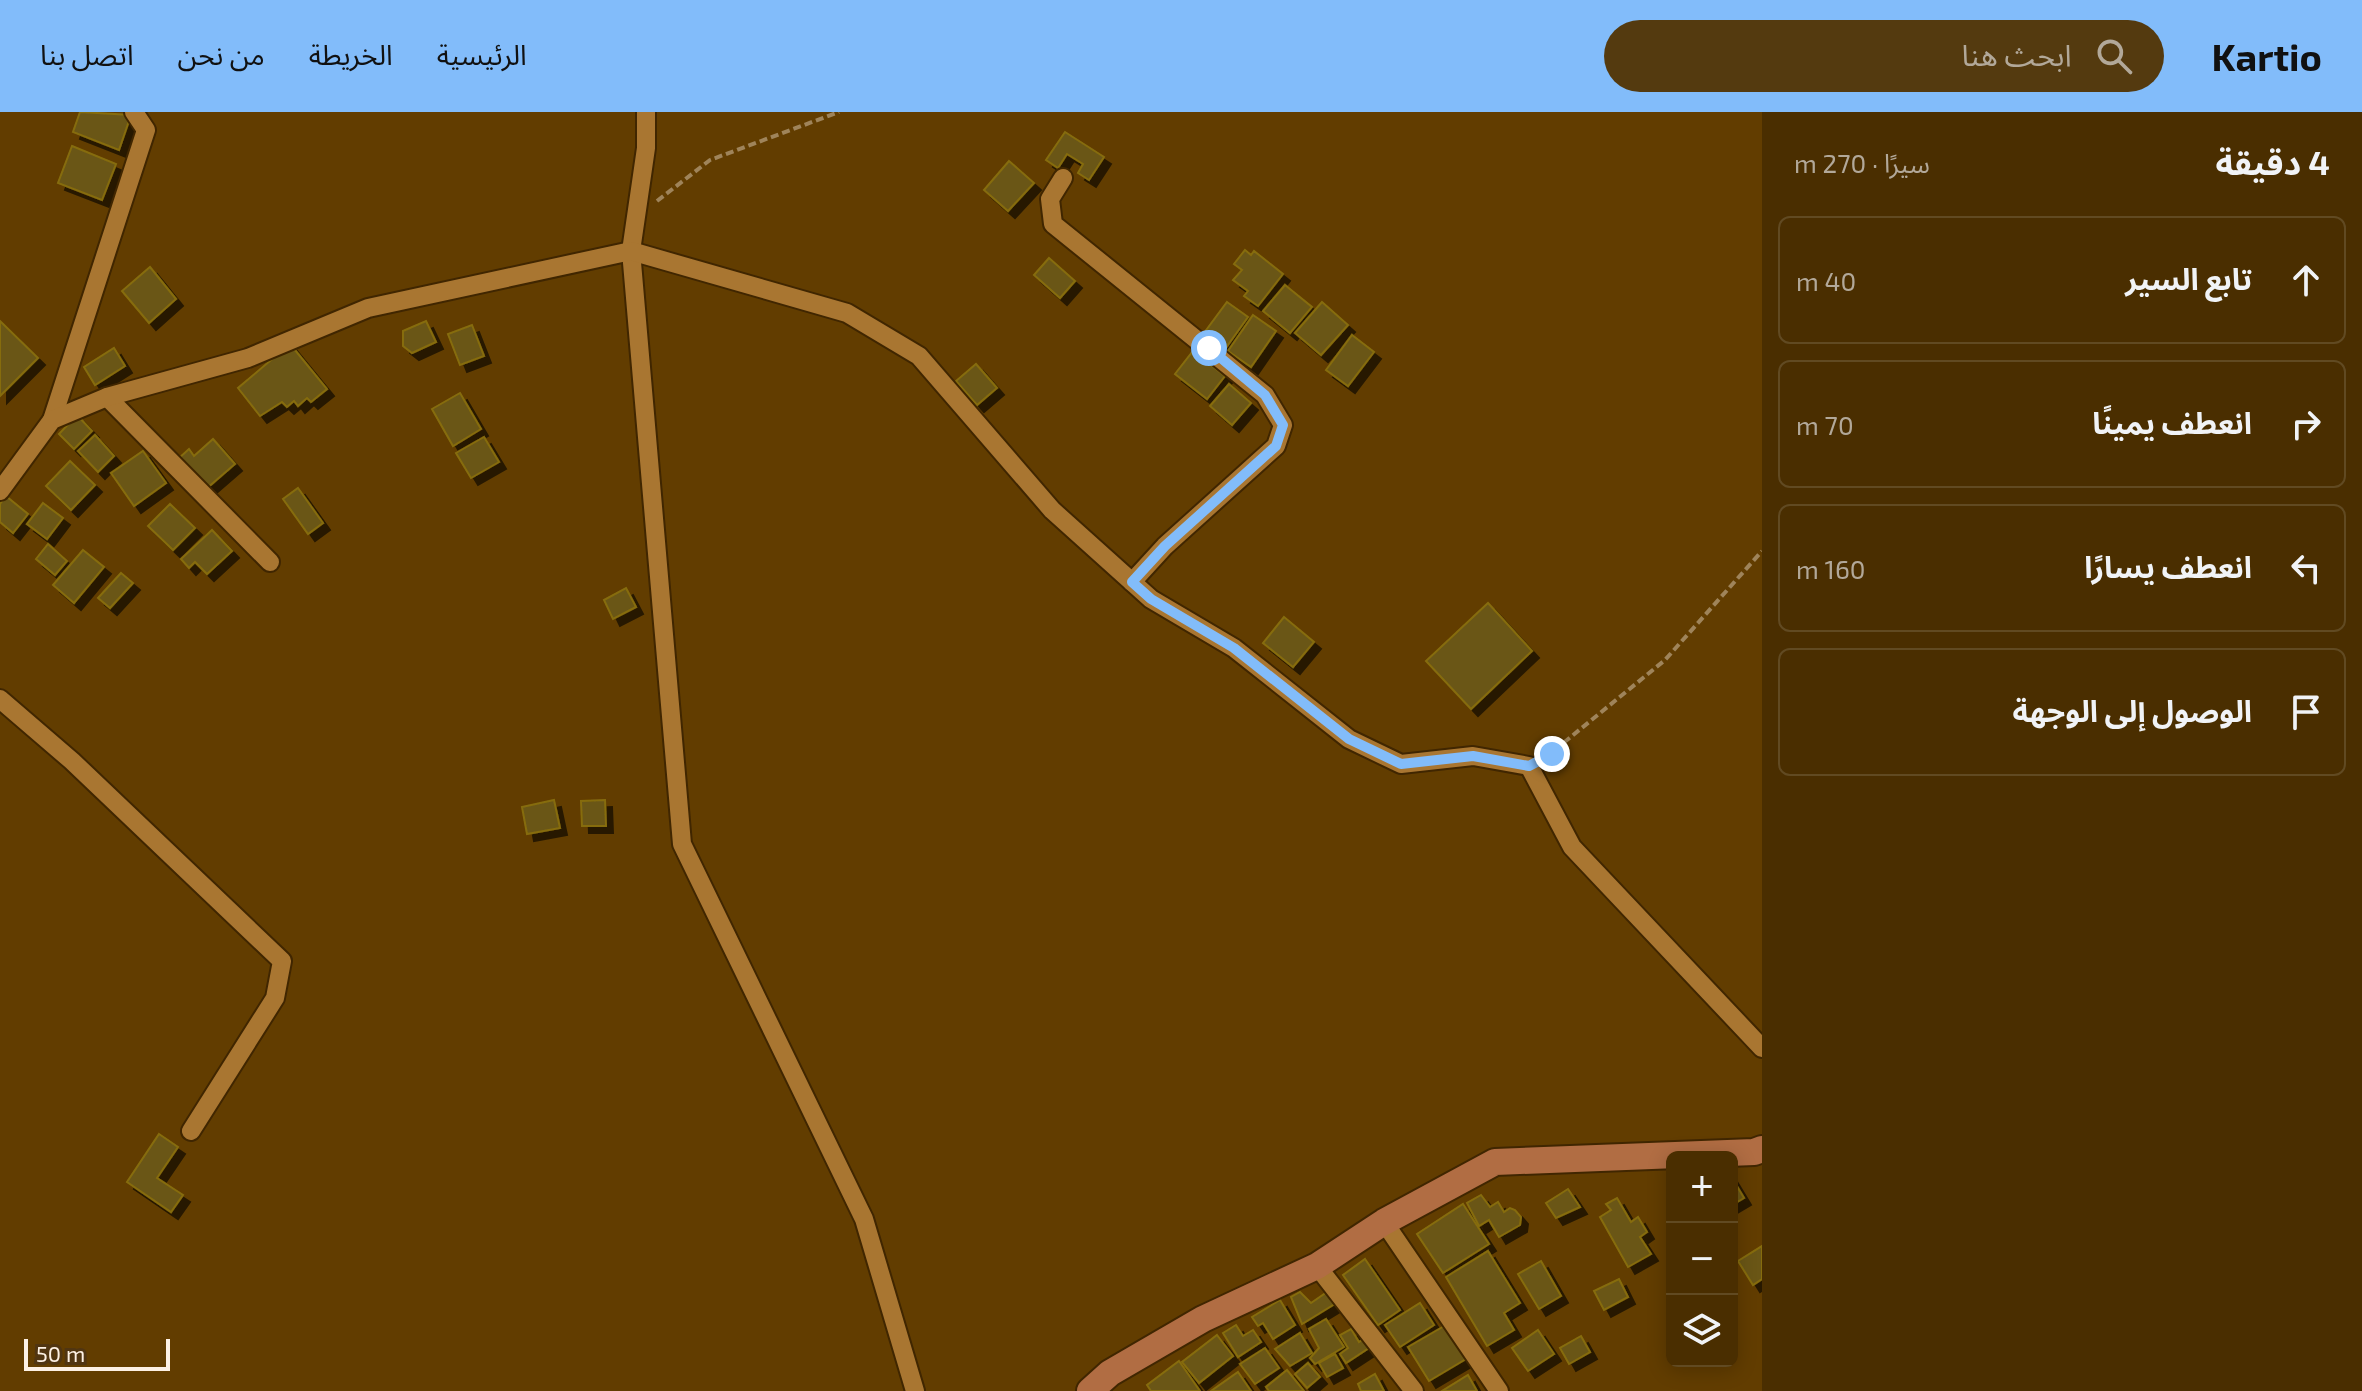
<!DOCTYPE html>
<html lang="ar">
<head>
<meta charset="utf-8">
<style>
	body { margin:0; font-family:"Exo 2","Noto Sans Arabic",sans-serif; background:#543a0f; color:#f1f3f6; direction:rtl }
	.controls { position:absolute; right:24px; bottom:24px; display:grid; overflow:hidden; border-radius:12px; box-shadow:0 4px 20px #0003 }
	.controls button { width:72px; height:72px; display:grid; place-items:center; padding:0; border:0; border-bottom:2px solid #614a22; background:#4a2e00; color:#f1f3f6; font:40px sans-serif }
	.scale { position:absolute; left:24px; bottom:20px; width:146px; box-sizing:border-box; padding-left:8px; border:4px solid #fdf1e4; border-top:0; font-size:22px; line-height:28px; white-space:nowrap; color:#fdf1e4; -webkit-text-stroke:6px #503511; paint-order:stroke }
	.stop { position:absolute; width:24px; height:24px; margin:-18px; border:6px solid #82bcfa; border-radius:50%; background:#fff }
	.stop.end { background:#82bcfa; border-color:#fff; box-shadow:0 2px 8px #0008 }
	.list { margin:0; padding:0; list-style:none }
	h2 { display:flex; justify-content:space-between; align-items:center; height:104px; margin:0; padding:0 32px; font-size:34px }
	h2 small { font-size:26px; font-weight:400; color:#b2a899 }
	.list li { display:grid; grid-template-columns:52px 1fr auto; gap:24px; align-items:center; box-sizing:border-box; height:128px; margin:0 16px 16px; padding:0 16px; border:2px solid #614a22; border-radius:12px }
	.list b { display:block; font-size:30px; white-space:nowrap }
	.list em { font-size:26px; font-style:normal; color:#b2a899 }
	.icon { flex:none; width:44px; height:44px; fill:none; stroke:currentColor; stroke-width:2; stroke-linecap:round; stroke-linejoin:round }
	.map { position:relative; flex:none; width:1762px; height:1279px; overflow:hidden; direction:ltr }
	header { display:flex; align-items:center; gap:48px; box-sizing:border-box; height:112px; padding:0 40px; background:#82bcfa; color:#111 }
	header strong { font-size:38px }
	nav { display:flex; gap:44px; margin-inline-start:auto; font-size:28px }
	.search { width:560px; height:72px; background:#543a0f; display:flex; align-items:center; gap:20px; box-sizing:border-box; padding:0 28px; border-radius:44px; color:#b2a899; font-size:30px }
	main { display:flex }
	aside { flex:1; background:#4a2e00 }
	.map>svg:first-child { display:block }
	.building { fill:#6a5614; stroke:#866c10; stroke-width:2; filter:url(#shadow) }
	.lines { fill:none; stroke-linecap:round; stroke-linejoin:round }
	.street-casing { stroke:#402600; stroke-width:22 }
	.secondary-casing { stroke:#402600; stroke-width:30 }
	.path { stroke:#9f845a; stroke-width:4; stroke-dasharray:8 4; stroke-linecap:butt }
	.street { stroke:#a97631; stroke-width:18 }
	.secondary { stroke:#b16d43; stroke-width:26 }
	.route { stroke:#82bcfa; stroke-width:10 }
</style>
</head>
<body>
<header>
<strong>Kartio</strong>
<div class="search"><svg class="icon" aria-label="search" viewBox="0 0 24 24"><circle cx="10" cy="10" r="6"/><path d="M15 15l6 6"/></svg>ابحث هنا</div>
<nav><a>الرئيسية</a><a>الخريطة</a><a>من نحن</a><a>اتصل بنا</a></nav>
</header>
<main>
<aside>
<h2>4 دقيقة<small>سيرًا · 270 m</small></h2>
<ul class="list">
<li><svg class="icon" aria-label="ahead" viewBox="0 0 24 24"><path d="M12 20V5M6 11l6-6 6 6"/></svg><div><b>تابع السير</b></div><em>40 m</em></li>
<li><svg class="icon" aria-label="right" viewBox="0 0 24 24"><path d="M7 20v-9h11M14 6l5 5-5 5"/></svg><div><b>انعطف يمينًا</b></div><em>70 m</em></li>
<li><svg class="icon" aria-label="left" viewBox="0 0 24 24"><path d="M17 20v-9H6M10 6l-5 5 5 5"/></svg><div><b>انعطف يسارًا</b></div><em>160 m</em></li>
<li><svg class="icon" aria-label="arrive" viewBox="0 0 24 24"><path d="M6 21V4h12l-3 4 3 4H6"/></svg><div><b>الوصول إلى الوجهة</b></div></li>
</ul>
</aside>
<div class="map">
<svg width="1762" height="1279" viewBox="0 0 1762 1279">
	<defs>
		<filter id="shadow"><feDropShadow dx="7" dy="7" stdDeviation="0" flood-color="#0009"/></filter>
	</defs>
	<rect width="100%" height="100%" fill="#623d00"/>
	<g class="building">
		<path d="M80 0 131 3 119 38 73 20Z"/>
		<path d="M1065 20 1104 45 1089 68 1078 61 1083 52 1067 42 1058 56 1046 48Z"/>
		<path d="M72 34 116 52 102 88 58 71Z"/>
		<path d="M1009 49 1034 71 1008 99 984 78Z"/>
		<path d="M1245 138 1251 143 1254 139 1283 162 1258 194 1244 184 1248 179 1233 168 1242 158 1234 152Z"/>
		<path d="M1049 146 1075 169 1060 186 1034 163Z"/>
		<path d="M150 155 176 187 149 211 122 179Z"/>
		<path d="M1285 173 1312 195 1290 221 1263 199Z"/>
		<path d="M1227 190 1248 205 1225 237 1204 221Z"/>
		<path d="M1322 190 1348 213 1321 243 1295 221Z"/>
		<path d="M1253 203 1276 219 1251 255 1228 239Z"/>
		<path d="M0 209 38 246 0 284Z"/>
		<path d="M426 209 436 230 412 241 403 234V219Z"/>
		<path d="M472 213 484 244 460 253 448 222Z"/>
		<path d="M1352 223 1374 240 1348 274 1326 258Z"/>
		<path d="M290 232 327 277 311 290 307 286 298 294 294 289 287 295 282 290 260 304 238 276Z"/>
		<path d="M114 236 125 254 95 273 84 255Z"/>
		<path d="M1193 239 1225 264 1207 287 1175 262Z"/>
		<path d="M976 252 997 276 977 293 956 269Z"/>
		<path d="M1229 272 1251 291 1232 313 1210 294Z"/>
		<path d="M460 281 481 317 453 334 432 297Z"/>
		<path d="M77 303 92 319 74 337 59 322Z"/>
		<path d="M95 323 114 344 98 360 78 339Z"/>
		<path d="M484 325 499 350 471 366 456 341Z"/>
		<path d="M213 327 235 352 206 377 179 346 189 337 194 344Z"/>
		<path d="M143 339 166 371 134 394 111 361Z"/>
		<path d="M70 349 95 373 71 398 46 374Z"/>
		<path d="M298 376 323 411 308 422 283 387Z"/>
		<path d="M6 384 28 402 13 421 0 410V392Z"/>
		<path d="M43 391 63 406 47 427 27 412Z"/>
		<path d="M170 392 195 416 173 438 148 414Z"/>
		<path d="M212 418 232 439 207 462 195 450 189 456 181 447Z"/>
		<path d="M48 432 67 449 55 463 36 447Z"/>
		<path d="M83 438 104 455 74 491 53 473Z"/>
		<path d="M121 461 133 471 110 496 98 486Z"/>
		<path d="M626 476 636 495 613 507 604 488Z"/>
		<path d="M1488 491 1532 539 1471 597 1426 549Z"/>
		<path d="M1284 505 1314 530 1293 555 1263 531Z"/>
		<path d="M554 688 560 716 527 722 522 695Z"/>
		<path d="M605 688 606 714H582L581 689Z"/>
		<path d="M159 1022 178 1035 157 1066 183 1083 171 1100 127 1070Z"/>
		<path d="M1732 1066 1744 1086 1732 1093Z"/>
		<path d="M1568 1077 1580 1095 1556 1106 1546 1091Z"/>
		<path d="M1481 1083 1490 1095 1498 1090 1504 1100 1510 1096 1515 1098 1521 1105 1520 1113 1499 1125 1489 1108 1479 1114 1467 1091Z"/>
		<path d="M1617 1086 1631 1110 1638 1105 1647 1120 1640 1125 1651 1142 1628 1155 1600 1105 1611 1098 1606 1092Z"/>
		<path d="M1463 1092 1489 1132 1443 1161 1417 1122Z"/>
		<path d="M1762 1134V1167L1753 1173 1738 1149Z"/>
		<path d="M1488 1139 1520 1191 1504 1201 1514 1218 1487 1234 1446 1165Z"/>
		<path d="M1365 1147 1400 1198 1378 1213 1343 1163Z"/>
		<path d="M1541 1149 1561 1184 1539 1197 1518 1162Z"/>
		<path d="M1619 1167 1628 1185 1604 1198 1594 1179Z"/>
		<path d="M1330 1178 1338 1190 1302 1212 1291 1185 1300 1180 1311 1191Z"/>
		<path d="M1280 1188 1295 1213 1273 1227 1263 1211 1258 1214 1252 1205Z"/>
		<path d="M1420 1191 1434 1213 1400 1235 1385 1213Z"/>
		<path d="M1326 1207 1344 1235 1315 1252 1310 1246 1319 1236 1309 1217Z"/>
		<path d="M1236 1213 1243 1224 1253 1218 1261 1230 1238 1245 1223 1221Z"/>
		<path d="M1446 1213 1466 1247 1429 1269 1408 1235Z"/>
		<path d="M1351 1217 1359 1230 1366 1225 1372 1234 1346 1251 1340 1242 1348 1236 1340 1223Z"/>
		<path d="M1538 1218 1554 1242 1528 1259 1512 1236Z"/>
		<path d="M1300 1221 1312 1241 1290 1254 1275 1237Z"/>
		<path d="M1217 1223 1233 1244 1199 1271 1182 1250Z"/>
		<path d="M1581 1224 1590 1240 1569 1252 1560 1236Z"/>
		<path d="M1265 1236 1279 1256 1255 1272 1240 1252Z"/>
		<path d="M1335 1242 1343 1256 1327 1265 1319 1251Z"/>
		<path d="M1179 1249 1200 1279H1151L1147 1273Z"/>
		<path d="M1308 1251 1320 1265 1307 1276 1295 1262Z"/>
		<path d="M1287 1258 1304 1279H1269L1266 1275Z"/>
		<path d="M1238 1260 1251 1279H1211Z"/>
		<path d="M1375 1262 1384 1279H1361L1358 1272Z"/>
		<path d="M1468 1263 1477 1279H1442Z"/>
	</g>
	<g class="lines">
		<g class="street-casing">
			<g id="street">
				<path d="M646 0V36L631 139 682 732 864 1107 915 1279"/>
				<path d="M1063 66 1050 87 1053 112 1265 283 1283 313 1276 334 1165 434 1132 470"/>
				<path d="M107 285 270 450"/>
				<path d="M52 308 146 18 134 0"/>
				<path d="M0 379 52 308 107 285 248 246 368 196 631 139 847 201 919 244 1052 398 1151 487 1234 536 1349 627 1401 652 1473 644 1529 654 1572 735 1762 936"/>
				<path d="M0 587 72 649 282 849 275 886 191 1019"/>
				<path d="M1384 1110 1499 1279"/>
				<path d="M1317 1154 1414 1279"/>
			</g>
		</g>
		<g class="secondary-casing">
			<path id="secondary" d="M1090 1279 1110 1261 1203 1207 1317 1154 1384 1110 1495 1050 1754 1040 1762 1037"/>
		</g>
		<g class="path">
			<path d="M657 89 710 48 839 0"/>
			<path d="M1545 646 1665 548 1762 439"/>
		</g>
		<use href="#street" class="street"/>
		<use href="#secondary" class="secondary"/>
	</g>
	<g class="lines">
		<path class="route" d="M1209 236 1265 283 1283 313 1276 334 1165 434 1132 470 1151 487 1234 536 1349 627 1401 652 1473 644 1529 654 1552 642"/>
	</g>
</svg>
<div class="controls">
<button>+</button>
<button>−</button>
<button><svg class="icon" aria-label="layers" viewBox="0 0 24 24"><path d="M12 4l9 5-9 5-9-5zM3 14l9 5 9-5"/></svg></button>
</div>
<div class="scale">50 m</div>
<div class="stop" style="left:1209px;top:236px"></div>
<div class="stop end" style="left:1552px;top:642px"></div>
</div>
</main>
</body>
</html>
